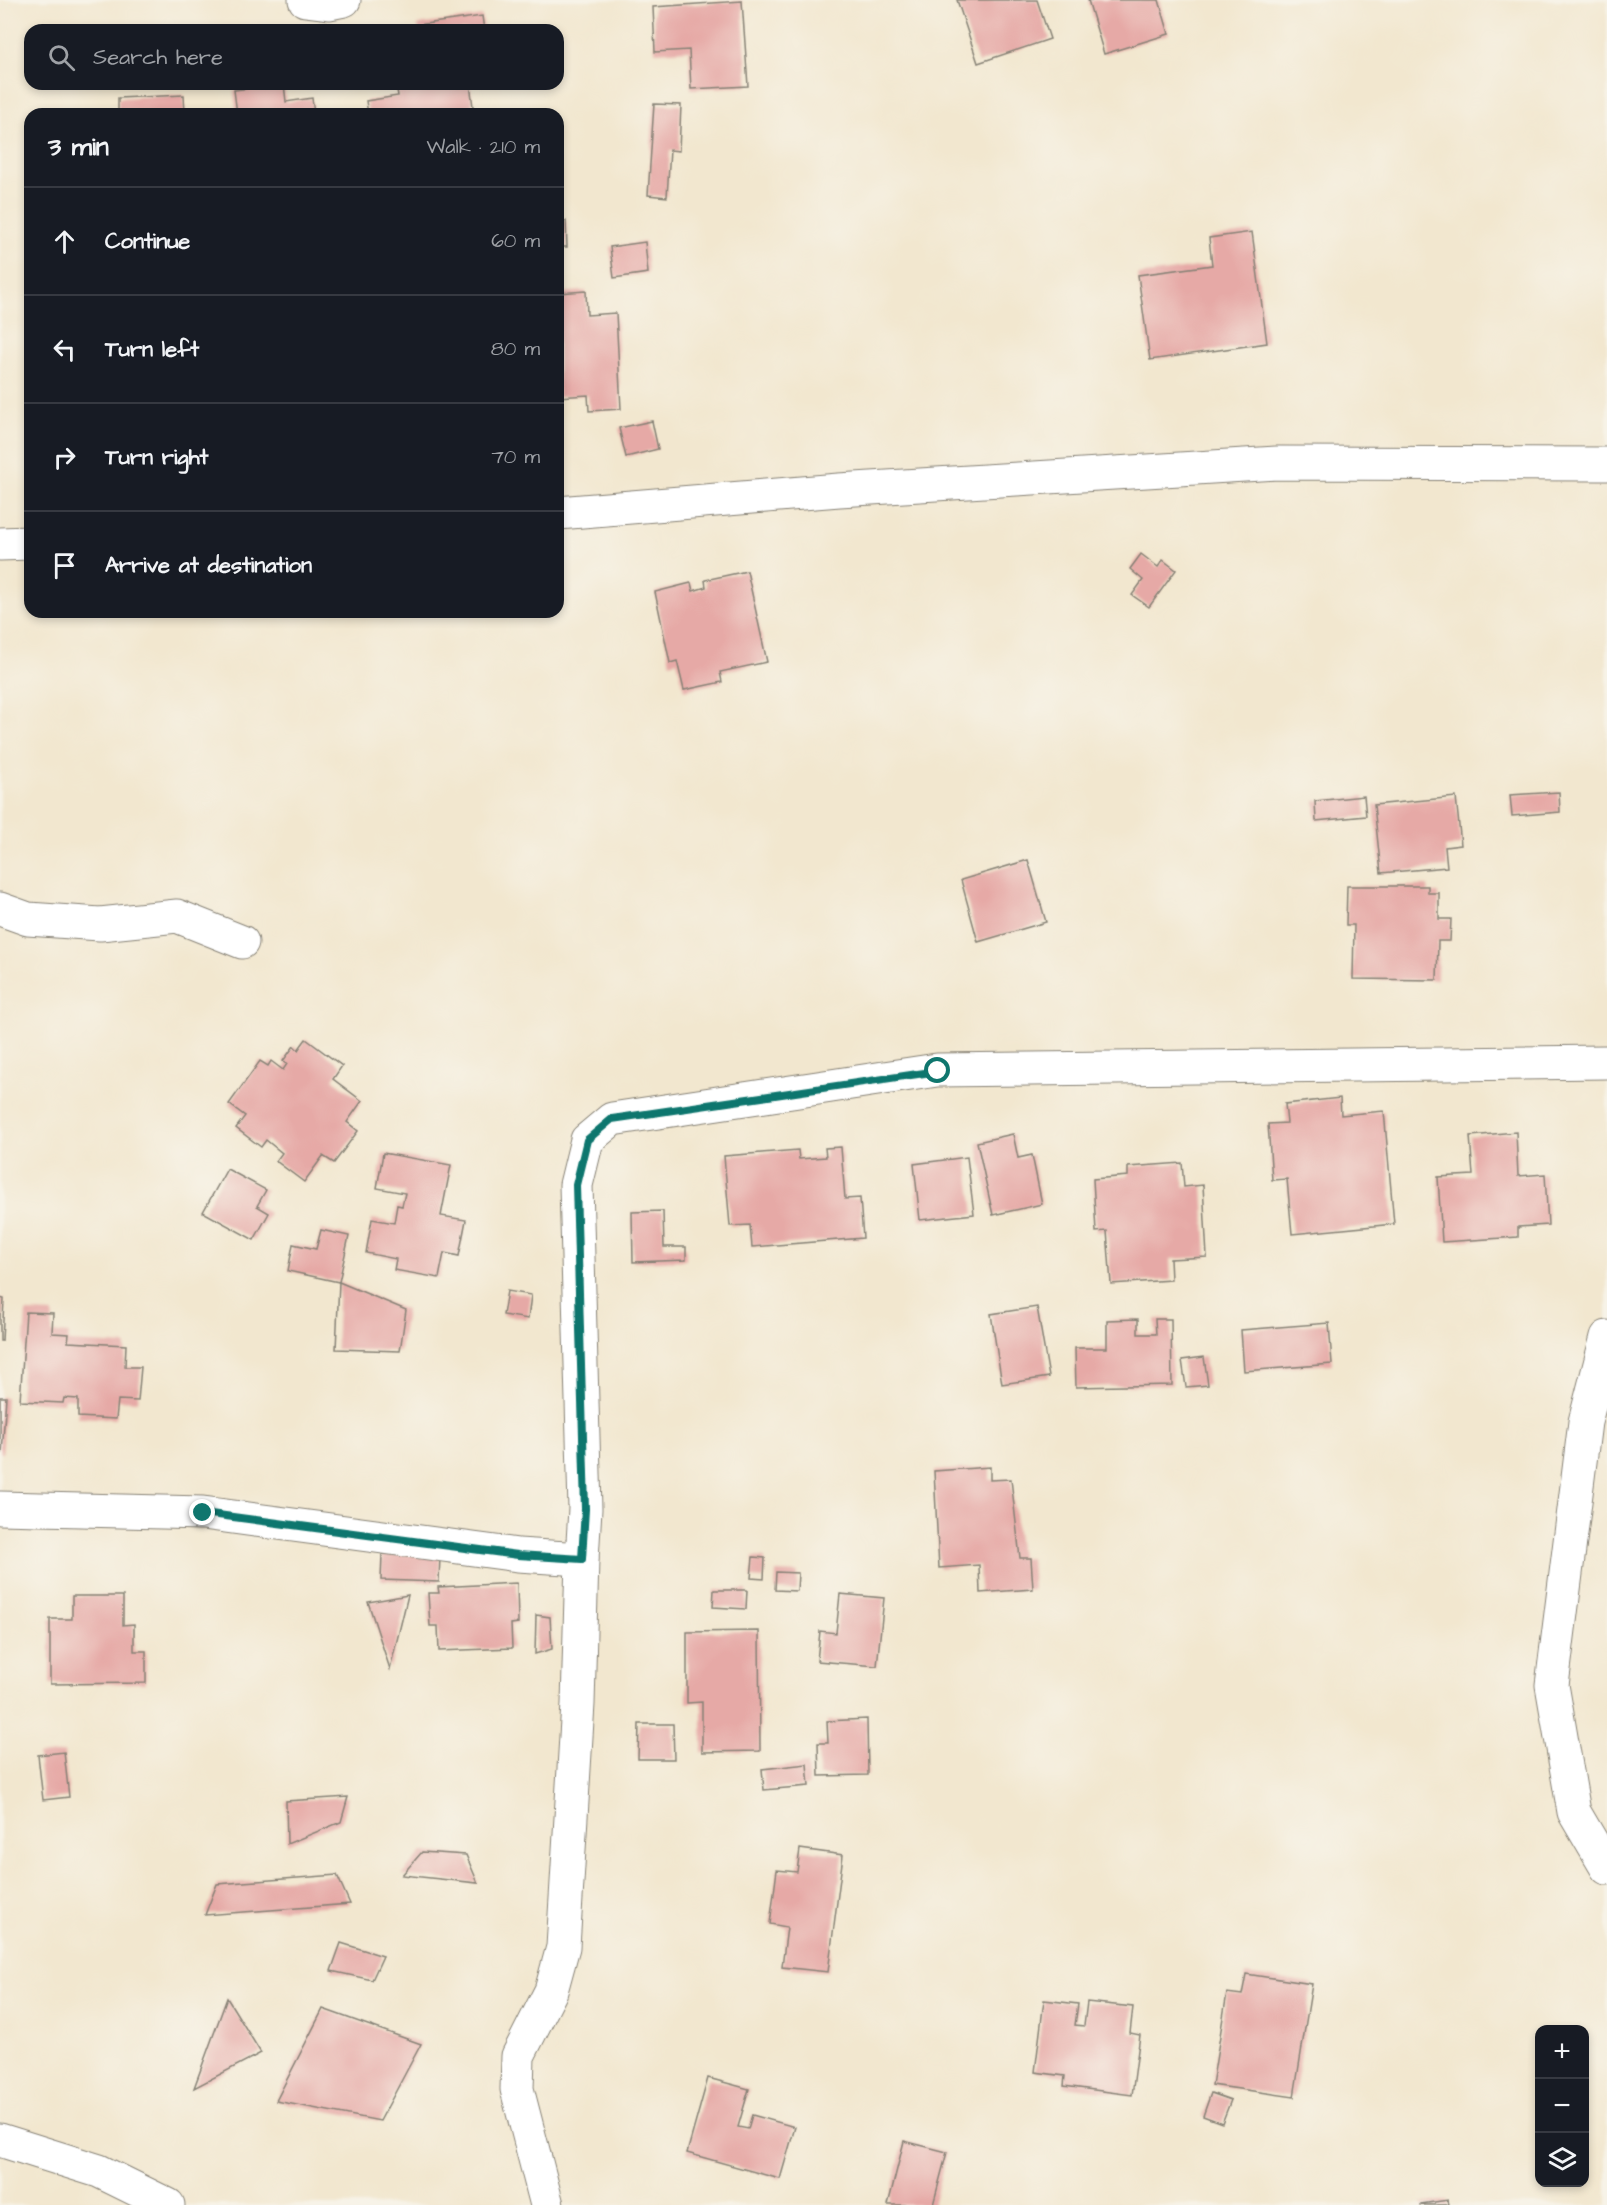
<!DOCTYPE html>
<html lang="en">
<head>
<meta charset="utf-8">
<style>
	body { margin:0; font-family:"Architects Daughter",sans-serif; background:#20242c; color:#f1f3f6 }
	.controls { position:absolute; right:18px; bottom:18px; display:grid; overflow:hidden; border-radius:12px; box-shadow:0 3px 9px #0003 }
	.controls button { width:54px; height:54px; display:grid; place-items:center; padding:0; border:0; border-bottom:2px solid #363941; background:#171b24; color:#f1f3f6; font:30px sans-serif }
	.stop { position:absolute; width:18px; height:18px; margin:-14px; border:4px solid #0f766e; border-radius:50%; background:#fff }
	.stop.end { background:#0f766e; border-color:#fff; box-shadow:0 2px 6px #0008 }
	.list { margin:0; padding:0; list-style:none }
	h2 { display:flex; justify-content:space-between; align-items:center; height:78px; margin:0; padding:0 24px; font-size:26px }
	h2 small { font-size:20px; font-weight:400; color:#9ea1a6 }
	.list li { display:grid; grid-template-columns:39px 1fr auto; gap:18px; align-items:center; box-sizing:border-box; height:108px; padding:0 24px; border-top:2px solid #363941 }
	.list b { display:block; font-size:22px; white-space:nowrap }
	.list em { font-size:20px; font-style:normal; color:#9ea1a6 }
	.icon { flex:none; width:33px; height:33px; fill:none; stroke:currentColor; stroke-width:2; stroke-linecap:round; stroke-linejoin:round }
	.map { position:relative; flex:none; width:1607px; height:2205px; overflow:hidden }
	.search { position:absolute; background:#171b24; box-shadow:0 3px 9px #0003; left:24px; top:24px; width:540px; height:66px; display:flex; align-items:center; gap:15px; box-sizing:border-box; padding:0 21px; border-radius:18px; color:#9ea1a6; font-size:22px }
	.panel { position:absolute; background:#171b24; box-shadow:0 3px 9px #0003; left:24px; top:108px; width:540px; height:510px; border-radius:18px }
	.map>svg:first-child { display:block }
	.building { fill:#e6a9a6 }
	.lines { fill:none; stroke-linecap:round; stroke-linejoin:round }
	.minor-casing { stroke:#878276; stroke-width:35 }
	.minor { stroke:#fff; stroke-width:33 }
	.route { stroke:#0f766e; stroke-width:8 }
</style>
</head>
<body>
<div class="map">
<svg width="1607" height="2205" viewBox="0 0 1607 2205">
	<rect width="100%" height="100%" fill="#f7f3e8"/>
	<filter id="ink" filterUnits="userSpaceOnUse"><feTurbulence type="fractalNoise" baseFrequency=".0167" numOctaves="2"/><feDisplacementMap in="SourceGraphic" scale="12" xChannelSelector="R" yChannelSelector="G"/><feConvolveMatrix kernelMatrix="1 2 1 2 8 2 1 2 1" color-interpolation-filters="sRGB"/></filter>
	<filter id="wash" filterUnits="userSpaceOnUse"><feTurbulence type="fractalNoise" baseFrequency=".008" numOctaves="4" result="noise"/><feDisplacementMap in="SourceGraphic" scale="24" xChannelSelector="R" yChannelSelector="G"/><feGaussianBlur stdDeviation="1.35" result="paint"/><feColorMatrix in="noise" values="0 0 0 0 0 0 0 0 0 0 0 0 0 0 0 0 0 1.4 0 .05"/><feComposite in="paint" operator="in"/></filter>
	<g filter="url(#wash)">
		<rect width="100%" height="100%" fill="#f2e7cf"/>
		<g id="blocks">
			<g class="building">
				<path d="M957 0H1037L1050 39 978 63Z"/>
				<path d="M1088 0H1159L1169 34 1104 54Z"/>
				<path d="M742 1 748 86 691 89 689 50 655 52 653 7Z"/>
				<path d="M482 16 484 30H419L418 25Z"/>
				<path d="M284 84 286 102 312 98 314 114H237L234 90Z"/>
				<path d="M396 84H470L474 114H368L366 101 398 96Z"/>
				<path d="M184 95 185 114H118V98Z"/>
				<path d="M654 104 681 105 679 151 670 150 667 197 648 195Z"/>
				<path d="M566 221 567 247H558V222Z"/>
				<path d="M1252 232 1267 343 1150 360 1138 275 1212 265 1209 238Z"/>
				<path d="M645 242 648 273 614 278 610 247Z"/>
				<path d="M586 291 587 315 616 313 621 409 589 411 588 395 558 397V293Z"/>
				<path d="M652 421 658 449 626 457 619 428Z"/>
				<path d="M1141 554 1158 567 1163 560 1176 570 1149 607 1132 595 1143 580 1130 569Z"/>
				<path d="M747 571 767 662 720 672 722 682 684 690 677 661 670 663 655 592 691 583 693 591 706 587 705 580Z"/>
				<path d="M1559 792 1560 812 1512 816 1510 795Z"/>
				<path d="M1364 796 1366 816 1316 821 1315 801Z"/>
				<path d="M1456 797 1461 845 1445 847 1447 867 1381 873 1374 805Z"/>
				<path d="M1028 860 1046 922 978 942 961 880Z"/>
				<path d="M1347 886H1428V893H1439V919H1451L1450 941H1438L1437 980 1353 979 1354 925H1346Z"/>
				<path d="M306 1039 342 1066 333 1079 362 1101 347 1122 358 1131 334 1163 323 1156 304 1182 276 1161 282 1153 266 1140 261 1147 236 1128 245 1116 229 1104 260 1061 268 1066 271 1061 283 1070 287 1064 283 1061 294 1046 298 1050Z"/>
				<path d="M1340 1098 1341 1115 1384 1111 1394 1224 1292 1234 1287 1179 1272 1180 1268 1124 1287 1123 1285 1104Z"/>
				<path d="M1516 1132 1518 1176 1545 1174 1548 1225 1518 1227V1237L1442 1242 1438 1177 1473 1175 1470 1136Z"/>
				<path d="M1013 1134 1018 1158 1032 1155 1042 1204 993 1215 977 1142Z"/>
				<path d="M841 1147 845 1199 860 1198 863 1238 752 1247 750 1225 730 1226 724 1156 798 1150 799 1159 826 1157 825 1148Z"/>
				<path d="M383 1153 451 1165 441 1216 466 1220 459 1256 444 1253 439 1278 394 1270 396 1259 366 1253 372 1219 394 1223 397 1205 402 1206 405 1193 377 1188Z"/>
				<path d="M967 1157 974 1214 920 1220 914 1164Z"/>
				<path d="M1182 1163 1184 1187 1203 1185 1207 1257 1170 1259 1171 1280 1111 1284 1107 1231 1096 1232 1093 1179 1128 1176V1167Z"/>
				<path d="M227 1169 266 1190 257 1206 269 1213 254 1240 203 1212Z"/>
				<path d="M663 1211 664 1247H686V1260L633 1262 632 1212Z"/>
				<path d="M321 1230 349 1236 339 1282 288 1271 293 1244 316 1249Z"/>
				<path d="M339 1282 406 1310 400 1351 336 1349Z"/>
				<path d="M507 1291 531 1295 528 1319 503 1315Z"/>
				<path d="M0 1298 4 1299 2 1341H0Z"/>
				<path d="M1037 1307 1049 1377 1002 1384 991 1314Z"/>
				<path d="M26 1312 53 1313 52 1333 69 1334 68 1342 126 1345 125 1367H141L138 1401 118 1400 116 1419 78 1417V1399L64 1398 63 1403 20 1401Z"/>
				<path d="M1138 1319V1334H1156L1155 1319H1171L1172 1385 1076 1387 1075 1348H1107V1320Z"/>
				<path d="M1329 1323 1332 1364 1244 1371 1241 1330Z"/>
				<path d="M1204 1357 1208 1385 1186 1387 1182 1360Z"/>
				<path d="M0 1397H6L2 1453H0Z"/>
				<path d="M990 1467V1480L1011 1479 1020 1558H1031L1033 1589 980 1593 979 1565 939 1568 934 1471Z"/>
				<path d="M382 1554 440 1555 439 1582 381 1580Z"/>
				<path d="M753 1557 765 1558 764 1579 751 1578Z"/>
				<path d="M776 1572 798 1573 797 1591 775 1590Z"/>
				<path d="M517 1583 518 1623 511 1624 512 1648 439 1651 438 1626H430L428 1593H439L438 1587Z"/>
				<path d="M714 1590H747L746 1609 713 1607Z"/>
				<path d="M840 1594 884 1598 877 1666 817 1661 820 1631 836 1633Z"/>
				<path d="M408 1595 390 1669 368 1602Z"/>
				<path d="M72 1596H123V1625L134 1624V1651H146V1683L50 1684V1619H72Z"/>
				<path d="M536 1615 550 1617 552 1649 535 1654Z"/>
				<path d="M759 1631 760 1751 702 1752V1702L687 1703V1632Z"/>
				<path d="M867 1719 868 1775 819 1776 818 1743H828L827 1721Z"/>
				<path d="M639 1724H673L674 1759H638Z"/>
				<path d="M64 1752 69 1797 43 1800 38 1755Z"/>
				<path d="M807 1764 809 1786 764 1790 762 1769Z"/>
				<path d="M348 1797 341 1822 287 1844 286 1801Z"/>
				<path d="M800 1849 843 1855 828 1972 782 1967 787 1927 770 1924 777 1870 797 1872Z"/>
				<path d="M422 1852 466 1855 478 1883 402 1875Z"/>
				<path d="M337 1875 350 1904 205 1915 217 1884Z"/>
				<path d="M341 1943 383 1956 372 1980 331 1971Z"/>
				<path d="M1246 1974 1312 1984 1294 2097 1212 2085 1227 1993 1242 1995Z"/>
				<path d="M227 1998 261 2053 194 2088Z"/>
				<path d="M1044 2000 1078 2004 1075 2025 1084 2026 1087 2002 1133 2007 1130 2033 1140 2035 1132 2095 1064 2086 1065 2076 1035 2072Z"/>
				<path d="M323 2009 421 2044 380 2121 276 2101Z"/>
				<path d="M708 2078 749 2089 738 2127 748 2129 752 2115 795 2127 780 2179 687 2153Z"/>
				<path d="M1211 2093 1231 2100 1222 2123 1203 2116Z"/>
				<path d="M904 2141 947 2152 933 2205H888Z"/>
				<path d="M1448 2200 1449 2205H1421V2204Z"/>
			</g>
		</g>
	</g>
	<g filter="url(#ink)">
		<use href="#blocks" fill-opacity="0" stroke="#878276" stroke-width="1.5"/>
		<g class="lines">
			<g class="minor-casing">
				<g id="minor">
					<path d="M305 0 329 3 344 0"/>
					<path d="M558 513 839 490 1277 463 1607 464"/>
					<path d="M0 544 30 543"/>
					<path d="M0 909 28 919 100 924 177 916 242 942"/>
					<path d="M1607 1337 1585 1422 1552 1685 1574 1812 1607 1868"/>
					<path d="M0 1508 203 1513 518 1555 582 1559 585 1509 576 1185 587 1140 612 1119 937 1070 1607 1062"/>
					<path d="M0 2140 99 2171 168 2205"/>
					<path d="M547 2205 517 2089 518 2056 551 1991 563 1947 578 1704 582 1559"/>
				</g>
			</g>
			<use href="#minor" class="minor"/>
		</g>
	</g>
	<g class="lines" filter="url(#ink)">
		<path class="route" d="M203 1513 518 1555 582 1559 585 1509 576 1185 587 1140 612 1119 938 1071"/>
	</g>
</svg>
<div class="controls">
<button>+</button>
<button>−</button>
<button><svg class="icon" aria-label="layers" viewBox="0 0 24 24"><path d="M12 4l9 5-9 5-9-5zM3 14l9 5 9-5"/></svg></button>
</div>
<div class="stop" style="left:938px;top:1071px"></div>
<div class="stop end" style="left:203px;top:1513px"></div>
<div class="search"><svg class="icon" aria-label="search" viewBox="0 0 24 24"><circle cx="10" cy="10" r="6"/><path d="M15 15l6 6"/></svg>Search here</div>
<section class="panel">
<h2>3 min<small>Walk · 210 m</small></h2>
<ul class="list">
<li><svg class="icon" aria-label="ahead" viewBox="0 0 24 24"><path d="M12 20V5M6 11l6-6 6 6"/></svg><div><b>Continue</b></div><em>60 m</em></li>
<li><svg class="icon" aria-label="left" viewBox="0 0 24 24"><path d="M17 20v-9H6M10 6l-5 5 5 5"/></svg><div><b>Turn left</b></div><em>80 m</em></li>
<li><svg class="icon" aria-label="right" viewBox="0 0 24 24"><path d="M7 20v-9h11M14 6l5 5-5 5"/></svg><div><b>Turn right</b></div><em>70 m</em></li>
<li><svg class="icon" aria-label="arrive" viewBox="0 0 24 24"><path d="M6 21V4h12l-3 4 3 4H6"/></svg><div><b>Arrive at destination</b></div></li>
</ul>
</section>
</div>
</body>
</html>
